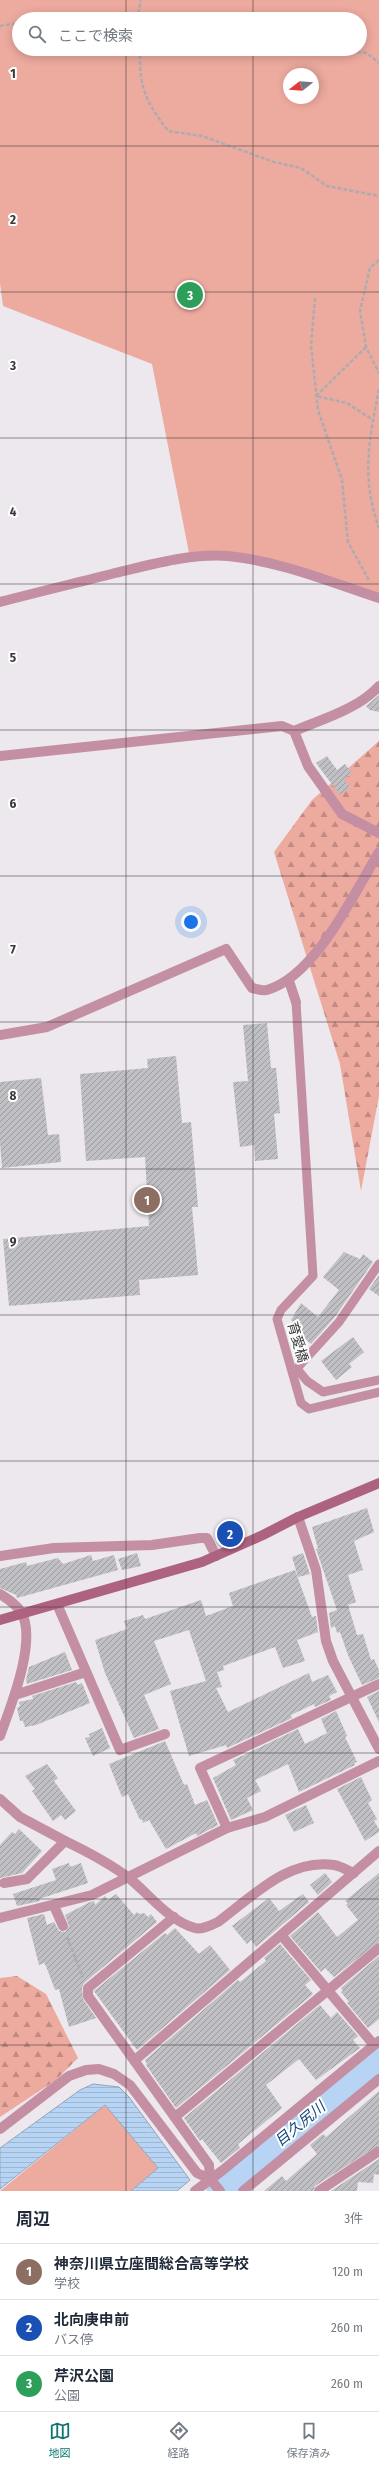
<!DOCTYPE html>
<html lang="ja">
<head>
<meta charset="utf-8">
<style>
	body { margin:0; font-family:"Fira Sans Condensed","Noto Sans JP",sans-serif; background:#f6f6f7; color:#1f2937 }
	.compass { position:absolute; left:283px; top:68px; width:36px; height:36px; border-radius:50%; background:#fff; box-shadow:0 2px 10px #0003; rotate:253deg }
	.you { position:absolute; left:191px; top:922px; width:14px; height:14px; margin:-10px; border:3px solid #fff; border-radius:50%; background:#1a73e8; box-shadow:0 0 0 6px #1a73e833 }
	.badge { display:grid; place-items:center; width:26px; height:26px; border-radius:50%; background:#0f766e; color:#fff; font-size:13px; font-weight:700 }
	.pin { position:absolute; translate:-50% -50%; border:2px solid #fff; box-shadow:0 1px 4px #0006 }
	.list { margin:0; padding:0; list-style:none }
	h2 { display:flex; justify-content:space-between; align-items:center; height:52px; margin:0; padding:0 16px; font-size:17px }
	h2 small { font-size:13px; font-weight:400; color:#747a83 }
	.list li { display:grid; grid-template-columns:26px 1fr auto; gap:12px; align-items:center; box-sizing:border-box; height:56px; padding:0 16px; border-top:1px solid #e0e1e3 }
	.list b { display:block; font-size:15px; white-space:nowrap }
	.list p { margin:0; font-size:13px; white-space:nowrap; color:#747a83 }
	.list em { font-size:13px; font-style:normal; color:#747a83 }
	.icon { flex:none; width:22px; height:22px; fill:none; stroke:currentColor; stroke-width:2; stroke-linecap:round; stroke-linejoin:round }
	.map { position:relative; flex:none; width:379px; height:2191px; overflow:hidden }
	.search { position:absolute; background:#fff; box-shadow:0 2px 10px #0003; left:12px; right:12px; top:12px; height:44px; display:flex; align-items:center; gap:10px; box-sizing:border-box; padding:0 14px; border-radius:22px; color:#747a83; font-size:15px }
	.sheet { height:220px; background:#fff }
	nav { display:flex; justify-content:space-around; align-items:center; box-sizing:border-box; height:56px; border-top:1px solid #e0e1e3; background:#fff; font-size:11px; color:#747a83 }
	nav a { display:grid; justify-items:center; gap:2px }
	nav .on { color:#0f766e }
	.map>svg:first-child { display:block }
	.forest { fill:url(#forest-firs) }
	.park { fill:#edaa9f; fill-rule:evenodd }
	.water { fill:url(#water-rules); stroke:#92a5bc }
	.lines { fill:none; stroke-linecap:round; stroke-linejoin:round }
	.river { stroke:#b7d4f4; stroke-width:29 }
	.building { fill:url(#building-hatch) }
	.path { stroke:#aeabaf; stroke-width:2.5; stroke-dasharray:4 2; stroke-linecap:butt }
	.lane { stroke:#c48fa3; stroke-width:9 }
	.street { stroke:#c48fa3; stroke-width:10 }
	.secondary { stroke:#ad6280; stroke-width:10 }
	.grid { fill:none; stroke:#3a383a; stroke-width:1; stroke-opacity:0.55 }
	.labels { text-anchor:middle; stroke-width:4; stroke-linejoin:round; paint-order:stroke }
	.street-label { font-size:14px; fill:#3a383a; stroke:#fff }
	.water-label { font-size:15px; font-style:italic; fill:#154777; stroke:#fff }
	.grid-label { font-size:13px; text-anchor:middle; font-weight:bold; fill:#3a383a; stroke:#fff; stroke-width:4; stroke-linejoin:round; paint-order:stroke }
</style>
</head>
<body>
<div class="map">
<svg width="379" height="2191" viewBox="0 0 379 2191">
	<defs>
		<pattern id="forest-firs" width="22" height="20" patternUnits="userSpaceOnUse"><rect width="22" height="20" fill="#edaa9f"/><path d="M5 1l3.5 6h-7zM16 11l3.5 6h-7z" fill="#c18b83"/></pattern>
		<pattern id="water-rules" width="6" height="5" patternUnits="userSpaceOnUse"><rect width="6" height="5" fill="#b7d4f4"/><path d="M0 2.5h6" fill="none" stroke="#9eb7d2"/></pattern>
		<pattern id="building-hatch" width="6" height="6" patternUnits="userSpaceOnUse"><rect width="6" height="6" fill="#bfbfc4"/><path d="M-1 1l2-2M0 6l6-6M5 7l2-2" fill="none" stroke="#9c9ca0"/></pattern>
	</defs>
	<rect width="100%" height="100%" fill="#ece8ed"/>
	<g class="forest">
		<path d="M379 741V1096L361 1191 340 1064 274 852 312 800Z"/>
		<path d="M17 1976 46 1994 78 2058 56 2080 0 2117V1978Z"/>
	</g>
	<g class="park">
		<path d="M0 0H379V598L261 561 190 558 152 364 3 306 0 283ZM19 19H360V49H19ZM289 74H313V98H289Z"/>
		<path d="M105 2105 158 2168 131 2191H0Z"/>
	</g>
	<path class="water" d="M93 2084 119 2087 129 2097 190 2180 177 2191H131L158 2168 105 2105 0 2189V2148L80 2090Z"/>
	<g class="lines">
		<path class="river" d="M221 2191 379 2057"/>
	</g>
	<g class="building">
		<path d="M379 695V712L370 710 366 706Z"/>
		<path d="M327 756 337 770 345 764 352 773 344 779 350 787 340 795 316 763Z"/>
		<path d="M267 1023 271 1068H276L280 1113 274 1114 278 1159 255 1161 254 1145 240 1147 233 1082 248 1081 243 1025Z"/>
		<path d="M176 1056 182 1123 191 1122 198 1207H192L198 1275 139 1280 140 1295 9 1306 3 1239 149 1226 145 1157 86 1161 80 1074 148 1068 147 1059Z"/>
		<path d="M41 1078 48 1135 59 1134 61 1162 2 1168 0 1142V1082Z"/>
		<path d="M344 1252 360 1259 363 1254 373 1262 334 1318 311 1344 292 1328 295 1324 291 1320 301 1303 318 1317 339 1290 323 1277Z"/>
		<path d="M379 1275V1296L369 1289Z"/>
		<path d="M353 1337 364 1352 349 1364 352 1367 336 1380 321 1361Z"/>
		<path d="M367 1508 374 1532 354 1541 363 1570 348 1575 356 1602 348 1605 357 1635 363 1634 371 1660 374 1659 379 1670V1678L362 1685 348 1655 340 1632 337 1633 335 1626 331 1628 329 1613 337 1610 316 1549H318L312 1527Z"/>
		<path d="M137 1553 141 1566 122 1570 118 1559Z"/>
		<path d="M303 1553 310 1574 298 1577 292 1557Z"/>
		<path d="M91 1555 93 1561 114 1555 118 1570 17 1598 16 1595 0 1588V1569L26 1562 27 1566 58 1558 63 1564Z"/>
		<path d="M295 1570 312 1617 316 1616 318 1632 297 1640 305 1661 283 1668 275 1647 223 1666 224 1670 217 1672 222 1687 216 1688 228 1712 309 1673 312 1682 328 1675 337 1692 329 1696 331 1700 315 1707 314 1704 291 1715 292 1718 227 1748 226 1745 189 1756 170 1691 206 1681 189 1630 154 1641 171 1684 144 1695 159 1729 134 1738 105 1673 95 1640 127 1629 124 1621 143 1615 145 1619 201 1600 206 1616 233 1606 229 1593Z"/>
		<path d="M65 1652 72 1670 27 1684 26 1680 29 1667Z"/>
		<path d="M76 1682 78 1685 82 1683 90 1703 36 1725 25 1727 23 1721H20L17 1708 20 1706 19 1702 33 1699 32 1696Z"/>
		<path d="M379 1691V1722L367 1697Z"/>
		<path d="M336 1711 347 1736 345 1737 357 1762 354 1763 355 1765 299 1792 288 1764 255 1780 261 1791 247 1798 253 1810 231 1820 213 1778 236 1765 233 1760 298 1729 305 1744 327 1733 321 1719Z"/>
		<path d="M102 1728 110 1748 93 1756 85 1738 90 1737 89 1734Z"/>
		<path d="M165 1741 184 1785 187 1784 195 1805 207 1800 218 1825 197 1836 196 1833 166 1849 149 1820 143 1823 142 1819 140 1820 128 1794 122 1797 109 1764Z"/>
		<path d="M47 1764 58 1778 54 1781 76 1811 65 1820 61 1815 53 1821 32 1791 35 1789 25 1776Z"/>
		<path d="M361 1777 372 1800 368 1803 377 1819 374 1821 379 1829V1832L365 1841 337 1789Z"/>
		<path d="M306 1805 314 1823 294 1832 285 1815Z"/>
		<path d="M19 1829 42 1851 22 1873 0 1878V1845L12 1832 15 1834Z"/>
		<path d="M69 1863 70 1867 81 1863 88 1883 39 1899 40 1901 17 1906 13 1894 56 1880 52 1869Z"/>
		<path d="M325 1873 332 1882 318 1895 310 1885Z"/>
		<path d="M379 1873V1942L334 1977 325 1968 321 1972 290 1936 318 1912 337 1937 358 1920 346 1905 348 1903 345 1901Z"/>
		<path d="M116 1894 134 1915 137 1912 139 1914 144 1913 148 1917 151 1914 157 1922 84 1983 82 1988 83 1999 96 2018 69 2027 59 1989 55 1990 46 1966 44 1963 39 1965 27 1918 44 1914 47 1925 54 1922 59 1931 65 1932 69 1926 65 1915 90 1902 94 1901 95 1905 105 1896 108 1900Z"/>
		<path d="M303 1894 309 1902 256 1947 251 1940 247 1944 232 1926 269 1898 279 1911Z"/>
		<path d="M175 1928 199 1954 210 1945 230 1970 137 2050 94 1991 165 1933 167 1935Z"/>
		<path d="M280 1944 311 1980 305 1985 313 1994 176 2108 146 2065 147 2064 145 2060 238 1980 240 1982 266 1961 264 1958Z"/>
		<path d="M379 1956V2019L368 2028 347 2003 349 2002 341 1992 343 1991 341 1988Z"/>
		<path d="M320 2005 331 2018 337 2012 358 2036 353 2040 360 2048 316 2080 299 2059 266 2085 282 2108 238 2144 240 2148 221 2163 202 2139 200 2141 184 2118Z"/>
		<path d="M379 2091V2145L315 2186 313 2191H264L282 2176 286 2181 317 2154 310 2145 323 2134 326 2137Z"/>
		<path d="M379 2159V2175L374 2174 373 2183 358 2182 357 2191H331Z"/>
	</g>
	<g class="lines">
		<g class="path">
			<path d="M140 19 138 14 141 0"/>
			<path d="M0 26 11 24 19 25"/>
			<path d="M140 49C139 88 145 100 168 131L202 136 274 162 301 168 327 186 379 196"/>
			<path d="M315 49 367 53 379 63"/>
			<path d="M379 260 370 268 360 311 366 347 379 373"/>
			<path d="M315 298 311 345 318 410 342 480 348 542 370 582"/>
			<path d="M366 347 316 396 347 403 373 420"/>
			<path d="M379 389C369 440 361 478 379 528"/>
			<path d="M67 1937 83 1977"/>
		</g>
		<g class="lane">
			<path d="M296 1002 313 1276 281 1310 277 1319 301 1403 309 1409 379 1392"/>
			<path d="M379 1264 339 1322 299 1366 298 1370 307 1381 323 1392 379 1380"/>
		</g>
		<g class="street">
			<path d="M0 602C38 592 76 583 115 573 150 565 191 553 228 556 280 561 330 582 379 598"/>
			<path d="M379 686C358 709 323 719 294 731L308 766 342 814 379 833"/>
			<path d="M0 756 282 726 294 731"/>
			<path d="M289 981 296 1002"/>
			<path d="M0 1035 47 1027 226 949 252 988C257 989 263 991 267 990 316 976 354 893 379 852"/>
			<path d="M298 1517 316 1570 326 1641 333 1661 379 1749"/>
			<path d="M0 1556 54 1548 152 1545 200 1538H207L216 1556"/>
			<path d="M0 1594C8 1599 16 1604 21 1612 38 1640 10 1708 0 1736"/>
			<path d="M57 1604 120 1750 165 1734"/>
			<path d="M15 1695 86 1672"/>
			<path d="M0 1799 20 1817 65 1841"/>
			<path d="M227 1828 200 1768 379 1684"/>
			<path d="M4 1883 27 1879 65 1841C88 1852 109 1863 129 1878 149 1894 169 1921 195 1928 202 1930 211 1925 218 1922 252 1897 288 1858 334 1865 341 1866 348 1871 354 1873"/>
			<path d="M54 1906 63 1926"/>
			<path d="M174 1917 88 1988V1996L209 2165 210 2179"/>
			<path d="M0 1918 92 1895 227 1828 265 1817 379 1761"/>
			<path d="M282 1936 374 2045"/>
			<path d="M135 2060 379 1851"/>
			<path d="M175 2117 379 1948"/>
			<path d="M0 2129 69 2076 86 2070 99 2069 114 2074 130 2085 197 2173 210 2179 220 2191"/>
			<path d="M195 2191 223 2170 379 2041"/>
			<path d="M243 2191 379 2079"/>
			<path d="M319 2191 379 2151"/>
		</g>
		<path class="secondary" d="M0 1620 202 1562 263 1535 298 1517 379 1483"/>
	</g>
	<path class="grid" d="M126 0V19M253 0V19M126 49V2191M253 49V2191M0 146H379M0 292H379M0 438H379M0 584H379M0 730H379M0 876H379M0 1022H379M0 1169H379M0 1315H379M0 1461H379M0 1607H379M0 1753H379M0 1899H379M0 2045H379"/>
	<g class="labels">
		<g class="street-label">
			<text transform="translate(298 1342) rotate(74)" y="5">育愛橋</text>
		</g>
		<g class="water-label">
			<text transform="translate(300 2124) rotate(-40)" y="5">目久尻川</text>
		</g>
	</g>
	<g class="grid-label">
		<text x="13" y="78">1</text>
		<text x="13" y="224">2</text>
		<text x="13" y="370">3</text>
		<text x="13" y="516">4</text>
		<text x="13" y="662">5</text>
		<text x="13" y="808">6</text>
		<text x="13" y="954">7</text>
		<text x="13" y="1100">8</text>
		<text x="13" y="1246">9</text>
	</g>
</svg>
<svg class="compass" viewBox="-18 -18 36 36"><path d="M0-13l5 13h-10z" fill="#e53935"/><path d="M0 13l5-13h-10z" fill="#747a83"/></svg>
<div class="you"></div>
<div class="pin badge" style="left:147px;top:1200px;background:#8d6e63">1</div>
<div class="pin badge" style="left:230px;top:1534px;background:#1a4fb4">2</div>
<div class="pin badge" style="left:190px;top:295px;background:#2e9e5b">3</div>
<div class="search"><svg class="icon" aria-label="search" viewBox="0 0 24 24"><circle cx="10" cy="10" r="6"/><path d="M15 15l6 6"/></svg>ここで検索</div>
</div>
<section class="sheet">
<h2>周辺<small>3件</small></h2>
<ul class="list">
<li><span class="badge" style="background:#8d6e63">1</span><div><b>神奈川県立座間総合高等学校</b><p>学校</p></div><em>120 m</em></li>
<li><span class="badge" style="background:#1a4fb4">2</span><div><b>北向庚申前</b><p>バス停</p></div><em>260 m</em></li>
<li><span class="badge" style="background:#2e9e5b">3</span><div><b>芹沢公園</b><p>公園</p></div><em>260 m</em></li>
</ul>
</section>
<nav>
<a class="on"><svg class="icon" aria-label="map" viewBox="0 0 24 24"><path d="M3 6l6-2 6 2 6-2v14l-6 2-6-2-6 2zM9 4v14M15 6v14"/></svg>地図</a>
<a><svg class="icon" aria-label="directions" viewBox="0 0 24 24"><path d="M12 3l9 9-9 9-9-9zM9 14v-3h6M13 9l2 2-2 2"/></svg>経路</a>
<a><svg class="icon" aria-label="saved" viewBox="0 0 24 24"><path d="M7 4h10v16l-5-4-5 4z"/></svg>保存済み</a>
</nav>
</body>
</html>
